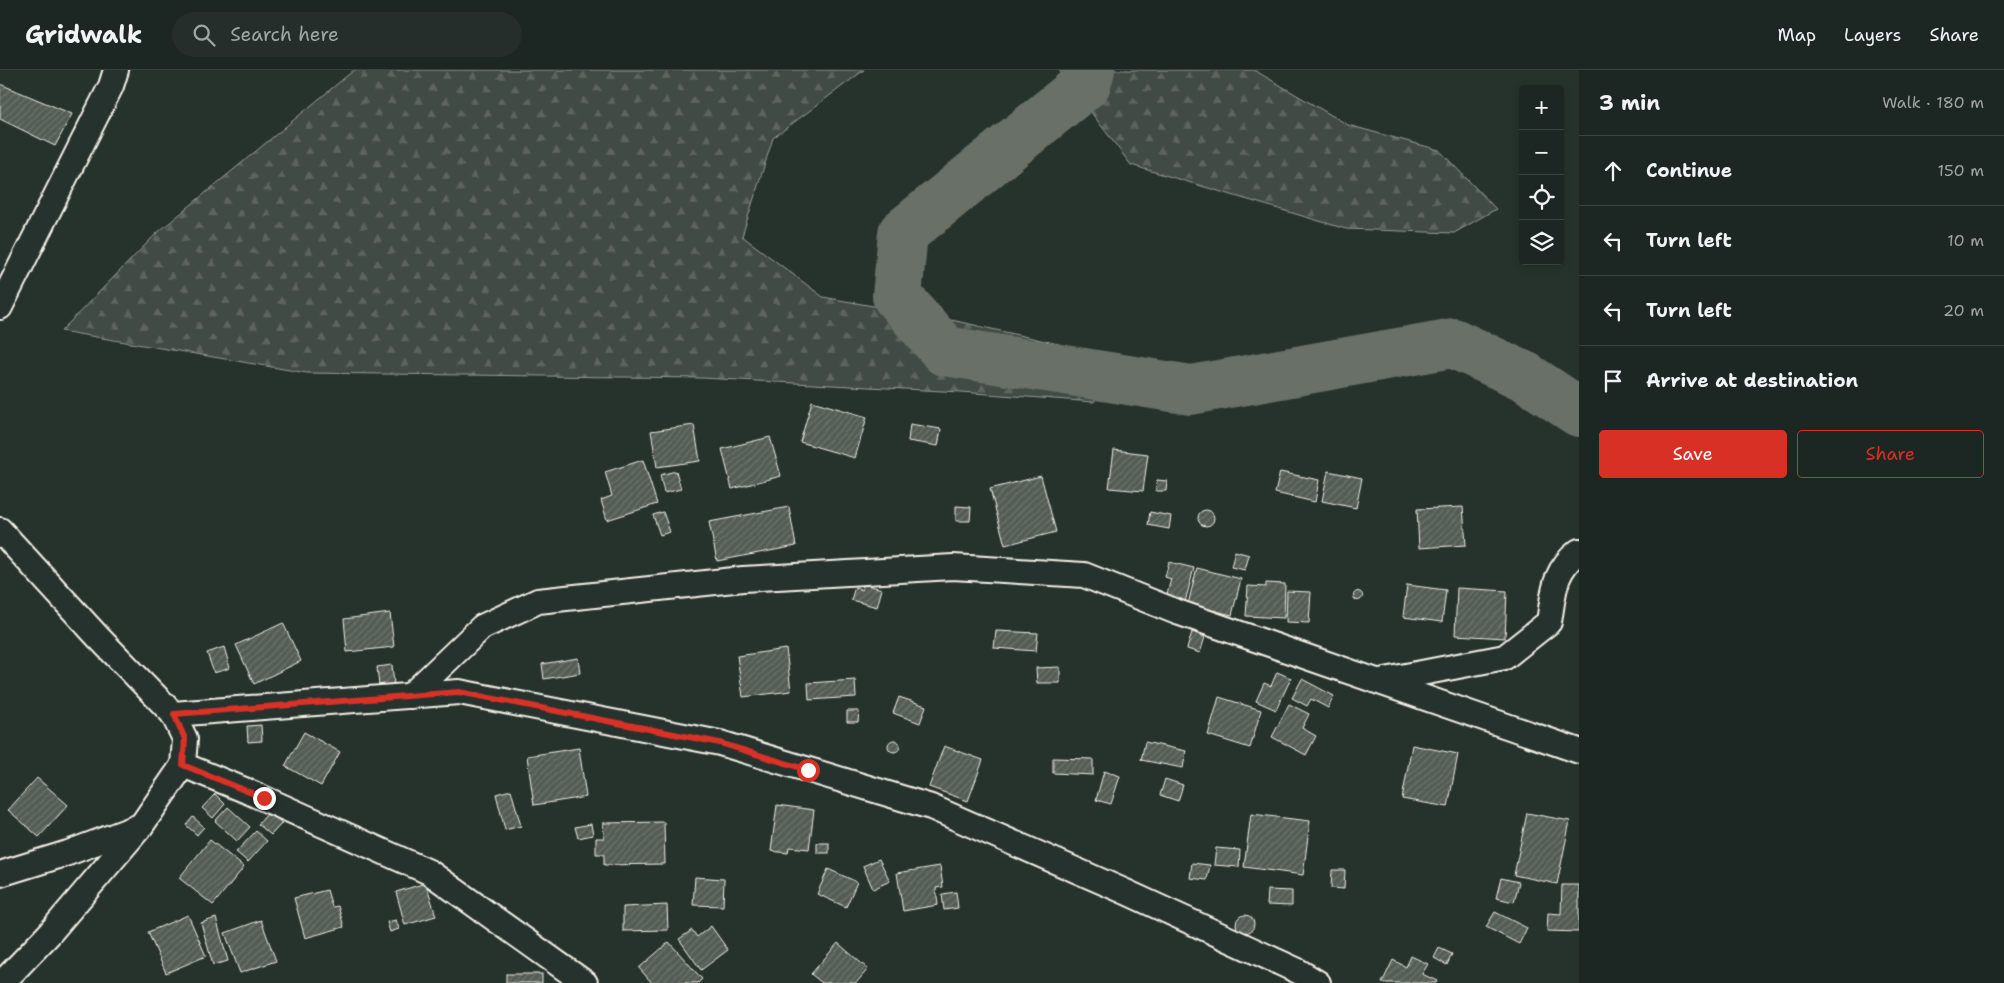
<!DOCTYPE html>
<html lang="en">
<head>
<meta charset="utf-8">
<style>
	body { margin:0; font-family:"Shantell Sans",sans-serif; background:#252e2a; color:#f1f3f6 }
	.controls { position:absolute; right:15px; top:15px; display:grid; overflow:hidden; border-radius:5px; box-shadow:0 2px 8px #0003 }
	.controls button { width:45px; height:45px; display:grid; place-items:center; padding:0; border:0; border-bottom:1px solid #3a4340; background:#1c2622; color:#f1f3f6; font:25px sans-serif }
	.stop { position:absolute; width:15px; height:15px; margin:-11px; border:4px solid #d93025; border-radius:50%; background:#fff }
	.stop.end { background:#d93025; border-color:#fff; box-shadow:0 1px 5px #0008 }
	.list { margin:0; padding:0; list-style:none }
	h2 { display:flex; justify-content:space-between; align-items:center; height:65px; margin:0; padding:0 20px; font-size:21px }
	h2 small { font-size:16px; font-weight:400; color:#a0a5a5 }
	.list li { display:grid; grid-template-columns:32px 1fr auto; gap:15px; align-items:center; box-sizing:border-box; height:70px; padding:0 20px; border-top:1px solid #3a4340 }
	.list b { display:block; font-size:19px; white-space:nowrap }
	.list em { font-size:16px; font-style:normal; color:#a0a5a5 }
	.actions { display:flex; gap:10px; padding:15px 20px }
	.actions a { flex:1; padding:11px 0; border:1px solid #d93025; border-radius:5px; text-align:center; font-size:18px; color:#d93025 }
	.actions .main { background:#d93025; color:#fff }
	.icon { flex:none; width:28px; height:28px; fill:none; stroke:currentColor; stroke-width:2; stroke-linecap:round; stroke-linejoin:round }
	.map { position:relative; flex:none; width:1579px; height:913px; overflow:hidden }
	header { display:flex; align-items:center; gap:30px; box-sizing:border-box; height:70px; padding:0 25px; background:#1c2622; border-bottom:1px solid #3a4340 }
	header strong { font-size:24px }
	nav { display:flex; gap:28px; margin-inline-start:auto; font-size:18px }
	.search { width:350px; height:45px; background:#252e2a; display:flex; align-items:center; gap:12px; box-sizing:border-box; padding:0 18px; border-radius:28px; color:#a0a5a5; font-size:19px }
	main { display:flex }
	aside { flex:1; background:#1c2622 }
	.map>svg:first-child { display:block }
	.forest { fill:url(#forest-firs); stroke:#9a9e96 }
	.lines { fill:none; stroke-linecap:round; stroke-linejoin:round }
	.river { stroke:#676f68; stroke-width:50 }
	.building { fill:url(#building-hatch); stroke:#f4f1e8 }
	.minor-casing { stroke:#f4f1e8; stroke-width:28 }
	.minor { stroke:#26332d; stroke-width:24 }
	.route { stroke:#d93025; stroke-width:6 }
</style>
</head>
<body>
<header>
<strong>Gridwalk</strong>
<div class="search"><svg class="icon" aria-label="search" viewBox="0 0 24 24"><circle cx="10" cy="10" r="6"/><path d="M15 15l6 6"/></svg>Search here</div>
<nav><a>Map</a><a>Layers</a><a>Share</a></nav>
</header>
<main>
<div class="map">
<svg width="1579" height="913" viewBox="0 0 1579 913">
	<defs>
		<pattern id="forest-firs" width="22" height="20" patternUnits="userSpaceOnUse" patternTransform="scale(1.25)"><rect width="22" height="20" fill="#414b45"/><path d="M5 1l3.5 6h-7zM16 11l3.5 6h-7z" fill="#5d6560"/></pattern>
		<pattern id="building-hatch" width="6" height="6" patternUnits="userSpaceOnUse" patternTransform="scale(1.25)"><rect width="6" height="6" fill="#525c55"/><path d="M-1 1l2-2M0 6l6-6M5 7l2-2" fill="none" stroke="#6c746d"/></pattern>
	</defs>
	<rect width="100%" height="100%" fill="#26332d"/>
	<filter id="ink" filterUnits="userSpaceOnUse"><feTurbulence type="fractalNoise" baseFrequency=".02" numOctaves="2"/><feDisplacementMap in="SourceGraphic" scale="10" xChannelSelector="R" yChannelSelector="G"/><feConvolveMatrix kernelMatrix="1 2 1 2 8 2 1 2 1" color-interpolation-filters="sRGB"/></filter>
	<g filter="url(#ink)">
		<g class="forest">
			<path d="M354 0H864L773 68 742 166 823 227 956 251 1121 288 1094 332 961 322 702 308 307 303 61 261 157 163Z"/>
			<path d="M1059 0H1254L1348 55 1439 80 1496 139 1454 163 1346 159 1131 95Z"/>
		</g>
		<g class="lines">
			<path class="river" d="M1090 0 1086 14 903 163 897 226 945 281 1191 320 1453 273 1526 307 1579 342"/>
		</g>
		<g class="building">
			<path d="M0 14 72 44 55 76 0 49Z"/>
			<path d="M812 331 867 347 855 388 800 372Z"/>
			<path d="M910 354 941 359 938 376 908 371Z"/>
			<path d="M694 355 700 391 657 397 651 361Z"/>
			<path d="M770 367 781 406 732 419 722 379Z"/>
			<path d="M1114 380 1148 384 1143 421 1109 418Z"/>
			<path d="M643 390 657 434 607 450 601 430 612 426 605 402Z"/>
			<path d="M676 401 681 419 664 423 660 405Z"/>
			<path d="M1328 401 1362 408 1356 438 1322 431Z"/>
			<path d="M1280 402 1319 410 1315 432 1275 423Z"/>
			<path d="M1041 406 1056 462 1005 475 990 419Z"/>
			<path d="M1157 410 1167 411 1166 421H1156Z"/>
			<path d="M956 436 971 437 970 451H956Z"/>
			<path d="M789 437 796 476 717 491 709 452Z"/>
			<path d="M1463 437 1466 475 1419 478 1417 439Z"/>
			<circle cx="1206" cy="448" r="8"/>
			<path d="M663 442 670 462 660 465 653 445Z"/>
			<path d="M1150 442 1171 446 1169 459 1148 455Z"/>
			<path d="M1235 481 1249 485 1245 500 1231 497Z"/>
			<path d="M1169 492 1194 498 1185 532 1166 528 1171 509 1165 507Z"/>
			<path d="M1197 498 1241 509 1232 545 1188 534Z"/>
			<path d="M1266 513 1285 514 1284 548 1246 546 1248 516 1266 517Z"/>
			<path d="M863 514 882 519 877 537 851 530 855 517 862 520Z"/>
			<path d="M1407 515 1446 520 1442 552 1403 547Z"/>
			<path d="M1457 518 1507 521 1505 568 1455 565Z"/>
			<path d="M1287 521 1311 522 1309 553 1286 552Z"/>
			<circle cx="1358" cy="526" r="4.5"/>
			<path d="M390 543 394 577 347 582 344 549Z"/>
			<path d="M283 553 301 591 254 614 236 575Z"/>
			<path d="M996 561 1038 563 1036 581 994 578Z"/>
			<path d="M1192 562 1205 567 1200 583 1187 579Z"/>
			<path d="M224 577 230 598 214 603 207 583Z"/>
			<path d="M786 579 791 621 743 627 737 586Z"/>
			<path d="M578 588 580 603 544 609 542 594Z"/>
			<path d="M392 595 394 614 379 616 377 597Z"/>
			<path d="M1060 597V613H1037L1036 598Z"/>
			<path d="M1277 602 1291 608 1276 640 1256 631 1264 613 1271 616Z"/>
			<path d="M1302 609 1334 626 1328 638 1311 629 1307 636 1292 628Z"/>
			<path d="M855 610 856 627 809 630 808 613Z"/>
			<path d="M899 627 926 636 920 653 893 643Z"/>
			<path d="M1219 627 1261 640 1250 678 1208 665Z"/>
			<path d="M1289 634 1309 644 1302 658 1316 666 1306 685 1272 667Z"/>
			<path d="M847 641H859L858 652H847Z"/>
			<path d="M261 655 262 671 248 672 247 656Z"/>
			<path d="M304 662 340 682 321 716 285 696Z"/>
			<circle cx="894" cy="676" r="6"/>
			<path d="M1145 672 1186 681 1183 698 1141 690Z"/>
			<path d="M1412 675 1458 684 1448 737 1402 729Z"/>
			<path d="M944 676 983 690 968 731 929 717Z"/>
			<path d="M579 678 586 727 534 735 527 686Z"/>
			<path d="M1053 688 1093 689V705L1053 703Z"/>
			<path d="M1104 701 1120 706 1111 734 1096 730Z"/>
			<path d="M37 708 68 735 39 767 8 740Z"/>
			<path d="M1165 709 1183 715 1178 731 1160 725Z"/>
			<path d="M511 720 521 756 505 760 496 724Z"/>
			<path d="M215 724 225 734 213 748 202 738Z"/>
			<path d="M777 735 814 740 809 779 789 777 788 783 771 781Z"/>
			<path d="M228 737 250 757 237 771 215 751Z"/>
			<path d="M269 742 282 753 271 765 258 754Z"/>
			<path d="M1527 743 1570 751 1557 814 1514 805Z"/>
			<path d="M1251 744 1310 751 1303 805 1244 797Z"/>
			<path d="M193 747 204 757 197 765 186 755Z"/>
			<path d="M664 752 665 794 604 795V784H596V768H604L603 753Z"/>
			<path d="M591 754 593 765 578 768 575 757Z"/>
			<path d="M256 761 267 771 248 792 236 782Z"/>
			<path d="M210 770 244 797 213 835 179 808Z"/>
			<rect x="817" y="773" width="12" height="10"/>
			<path d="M1216 778 1240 780 1239 797 1214 795Z"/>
			<path d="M879 789 890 811 873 819 863 796Z"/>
			<path d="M1192 793 1210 795 1207 810 1190 808Z"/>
			<path d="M940 796 943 817 936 818 938 835 903 841 897 803Z"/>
			<path d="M828 799 857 812 846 837 817 824Z"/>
			<path d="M1332 800H1345L1344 819 1331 818Z"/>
			<path d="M695 807 724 809 723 836 693 835Z"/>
			<path d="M1501 808 1519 812 1514 832 1496 828Z"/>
			<path d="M426 813 436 846 405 855 396 822Z"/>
			<path d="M1562 815H1579V862L1547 861 1548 843 1561 844Z"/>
			<path d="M327 820 332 837 338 836 344 857 305 868 294 828Z"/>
			<path d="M1268 820 1292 821V836L1267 835Z"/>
			<path d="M956 822 958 838 944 840 942 824Z"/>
			<path d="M667 835 668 860 623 861V837Z"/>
			<path d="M1495 842 1527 858 1519 874 1486 857Z"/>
			<path d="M188 845 206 886 166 903 148 862Z"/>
			<circle cx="1245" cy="854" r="9"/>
			<path d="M216 848 228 891 213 895 201 853Z"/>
			<path d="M261 850 276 891 240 903 225 863Z"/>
			<path d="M396 850 399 859 390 862 387 852Z"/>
			<path d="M711 856 728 880 701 900 679 869 692 860 697 867Z"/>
			<path d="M669 872 702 909 698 913H652L639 898Z"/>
			<path d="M838 873 868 899 856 913H822L811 904Z"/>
			<path d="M1439 878 1452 884 1447 895 1434 888Z"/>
			<path d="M1411 886 1428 894 1422 904 1437 911 1436 913H1382L1393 890 1406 897Z"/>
			<rect x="506" y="904" width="36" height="9"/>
		</g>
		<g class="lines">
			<g class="minor-casing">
				<g id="minor">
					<path d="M0 237 111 16 116 0"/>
					<path d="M0 460 98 567 173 644 185 669 183 695 247 721 429 802 585 913"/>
					<path d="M1380 611 1505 587 1549 552C1554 522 1553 501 1579 481"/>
					<path d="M410 626 482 557 538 531 743 509 953 497 1084 505 1177 542 1579 681"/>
					<path d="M173 644 459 622 720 673 931 737 1126 822 1298 901 1318 913"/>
					<path d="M0 804 68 783 140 756"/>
					<path d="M2 913 49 864 141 756 183 695"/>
				</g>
			</g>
			<use href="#minor" class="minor"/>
		</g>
	</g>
	<g class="lines" filter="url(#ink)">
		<path class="route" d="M264 728 183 695 185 669 174 644 459 622 720 673 808 700"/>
	</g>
</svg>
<div class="controls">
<button>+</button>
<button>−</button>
<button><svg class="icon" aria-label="locate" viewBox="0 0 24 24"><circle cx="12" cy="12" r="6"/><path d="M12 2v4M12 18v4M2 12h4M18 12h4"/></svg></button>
<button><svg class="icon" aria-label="layers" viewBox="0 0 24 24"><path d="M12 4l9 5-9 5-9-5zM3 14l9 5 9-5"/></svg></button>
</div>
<div class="stop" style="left:808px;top:700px"></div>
<div class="stop end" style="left:264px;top:728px"></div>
</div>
<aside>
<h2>3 min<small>Walk · 180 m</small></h2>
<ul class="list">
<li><svg class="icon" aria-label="ahead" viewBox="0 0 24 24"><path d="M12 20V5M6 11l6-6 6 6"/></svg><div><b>Continue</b></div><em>150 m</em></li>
<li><svg class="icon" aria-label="left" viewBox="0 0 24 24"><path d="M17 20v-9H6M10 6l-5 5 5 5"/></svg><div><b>Turn left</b></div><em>10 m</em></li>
<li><svg class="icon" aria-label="left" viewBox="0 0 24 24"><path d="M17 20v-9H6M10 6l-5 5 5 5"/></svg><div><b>Turn left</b></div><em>20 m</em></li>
<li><svg class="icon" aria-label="arrive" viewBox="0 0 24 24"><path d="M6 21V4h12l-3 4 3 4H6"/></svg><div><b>Arrive at destination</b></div></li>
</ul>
<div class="actions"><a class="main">Save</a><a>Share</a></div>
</aside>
</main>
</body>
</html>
